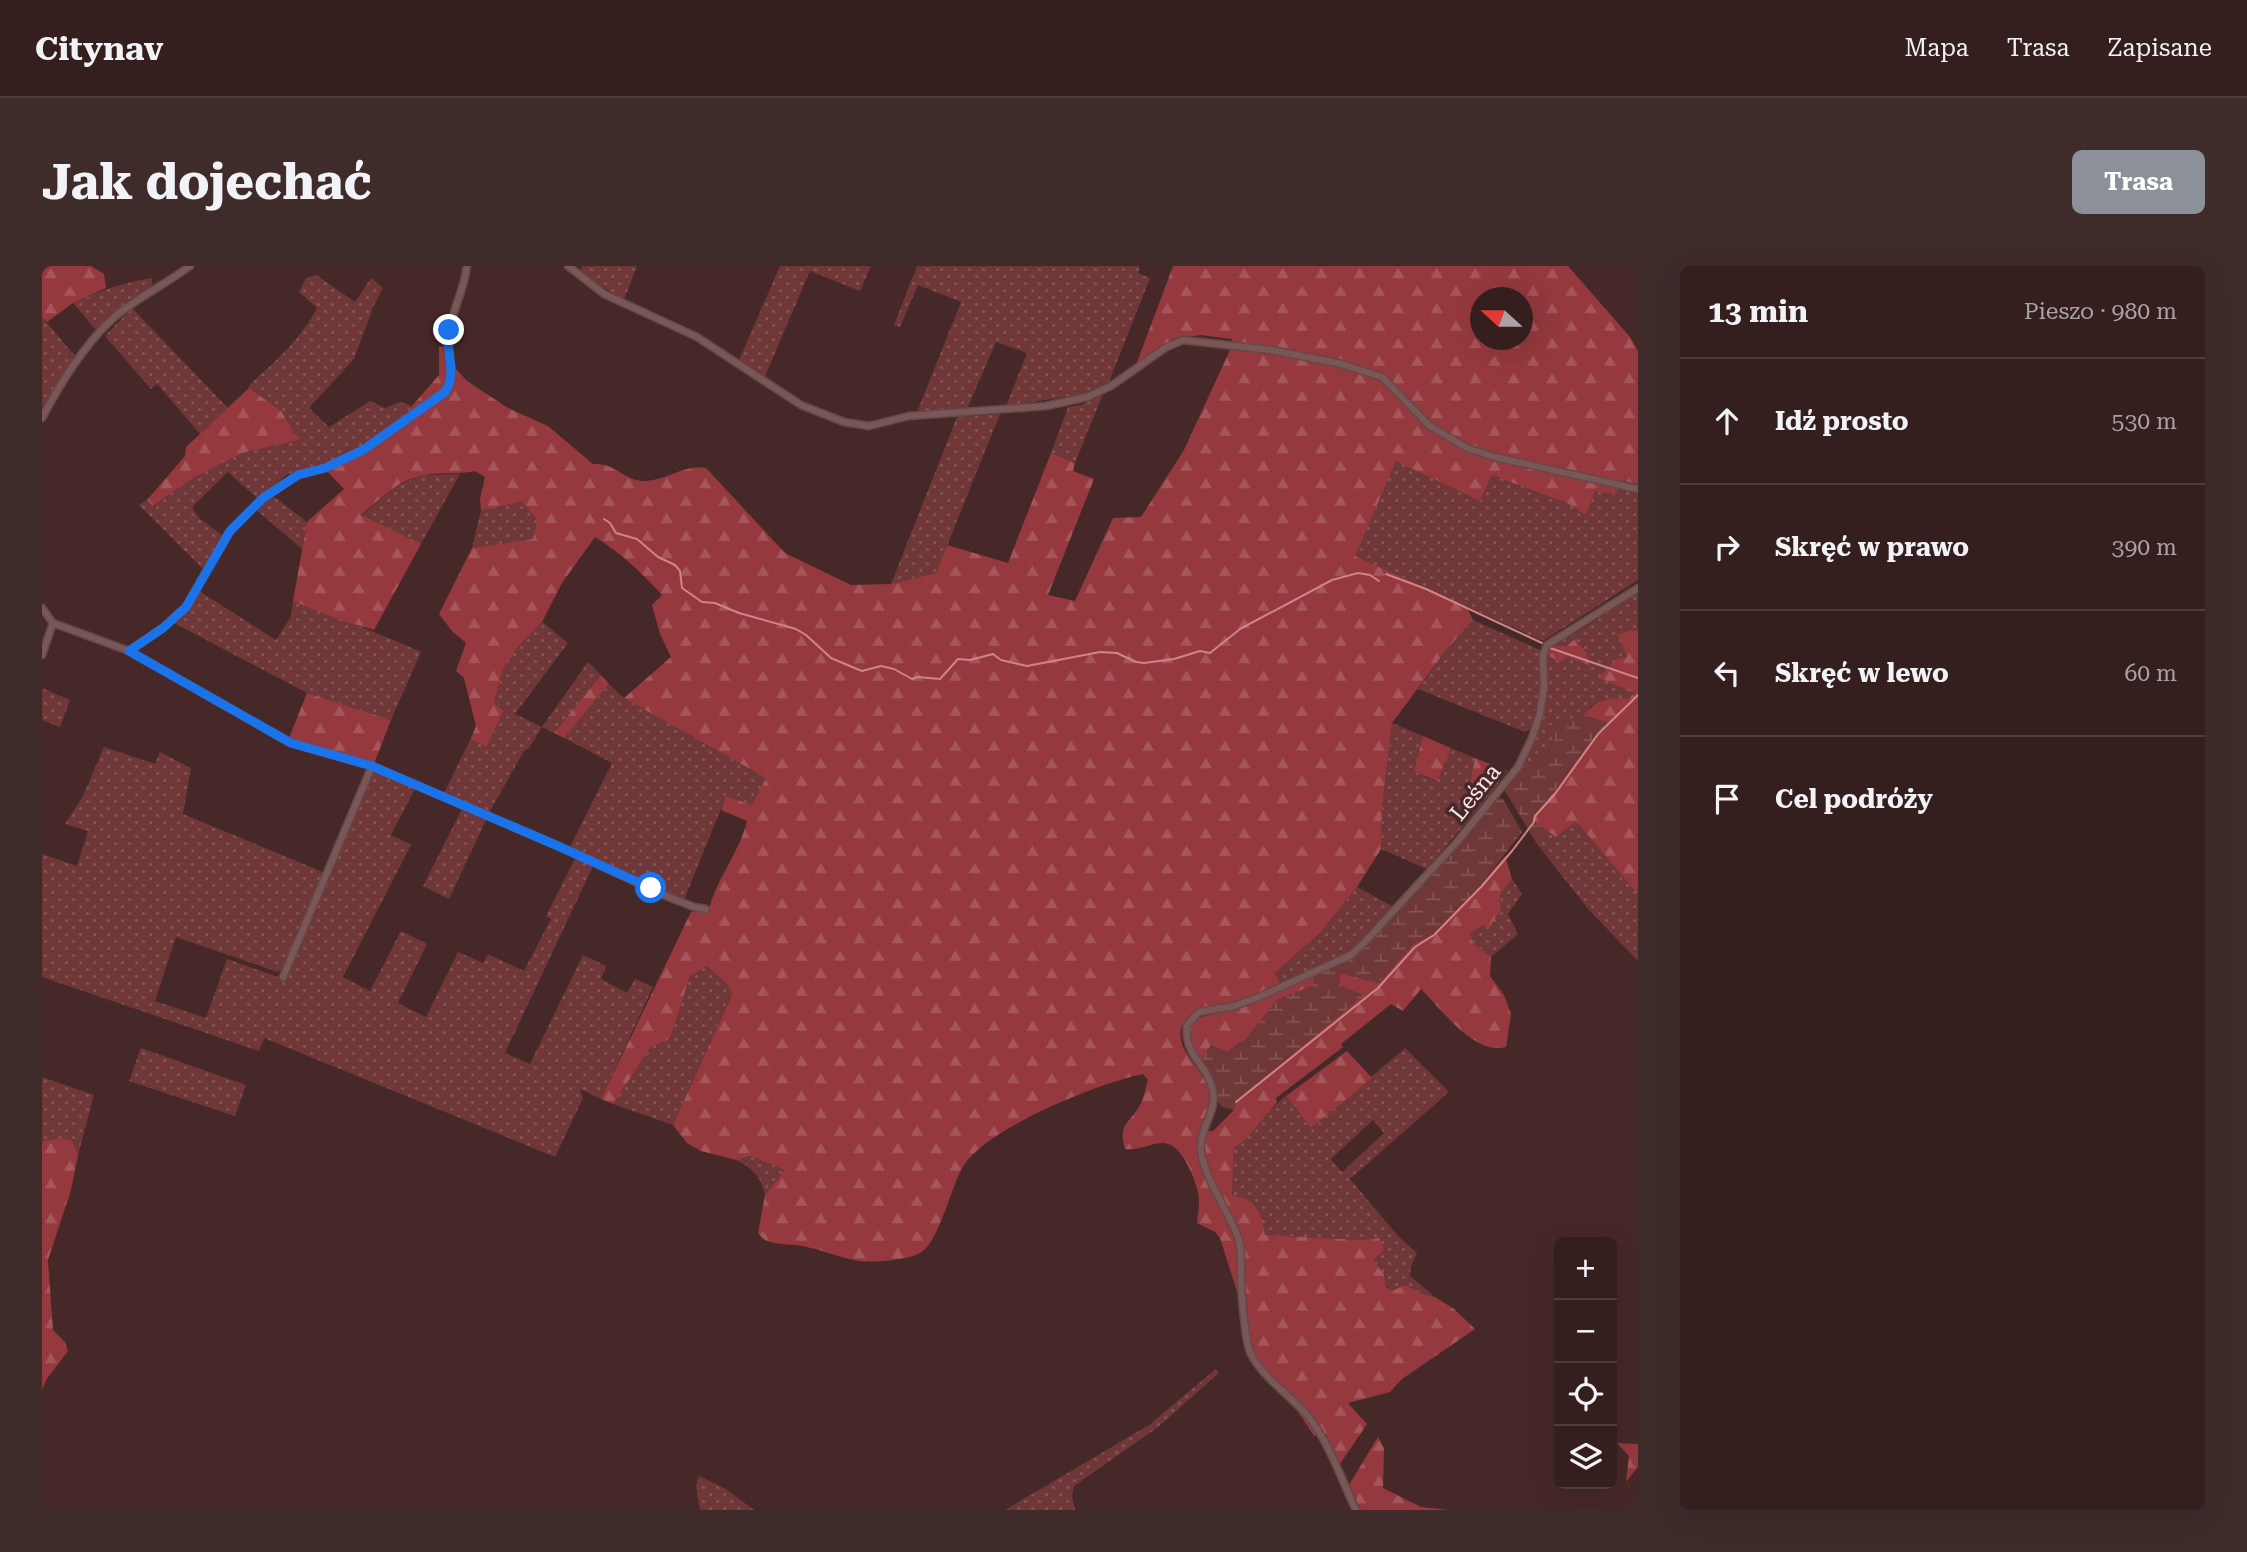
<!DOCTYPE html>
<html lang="pl">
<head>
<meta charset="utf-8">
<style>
	body { margin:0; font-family:"Roboto Serif",serif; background:#402b2b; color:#f1f3f6 }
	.controls { position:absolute; right:21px; bottom:21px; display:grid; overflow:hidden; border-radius:10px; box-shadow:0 7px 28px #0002 }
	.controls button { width:63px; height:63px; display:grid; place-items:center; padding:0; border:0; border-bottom:2px solid #4f3c3c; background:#351e1e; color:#f1f3f6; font:35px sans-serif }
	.compass { position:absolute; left:1428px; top:21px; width:63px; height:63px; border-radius:50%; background:#351e1e; box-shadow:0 7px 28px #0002; rotate:291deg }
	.stop { position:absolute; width:21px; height:21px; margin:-16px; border:5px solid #1a73e8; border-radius:50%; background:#fff }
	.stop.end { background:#1a73e8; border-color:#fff; box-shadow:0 2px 7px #0008 }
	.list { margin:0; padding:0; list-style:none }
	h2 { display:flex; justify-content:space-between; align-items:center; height:91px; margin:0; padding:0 28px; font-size:30px }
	h2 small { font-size:23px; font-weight:400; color:#aaa2a4 }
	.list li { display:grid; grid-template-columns:46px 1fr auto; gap:21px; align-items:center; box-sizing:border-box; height:126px; padding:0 28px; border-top:2px solid #4f3c3c }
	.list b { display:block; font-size:26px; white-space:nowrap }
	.list em { font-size:23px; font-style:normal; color:#aaa2a4 }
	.icon { flex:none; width:38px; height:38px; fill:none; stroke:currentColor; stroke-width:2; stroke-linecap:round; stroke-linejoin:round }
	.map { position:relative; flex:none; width:1596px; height:1244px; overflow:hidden; border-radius:10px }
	header { display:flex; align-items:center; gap:42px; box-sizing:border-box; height:98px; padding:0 35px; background:#351e1e; border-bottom:2px solid #4f3c3c }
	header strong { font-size:33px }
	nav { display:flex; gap:38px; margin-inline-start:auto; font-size:24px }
	.intro { display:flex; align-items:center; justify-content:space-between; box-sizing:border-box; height:168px; padding:0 42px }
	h1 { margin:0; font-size:49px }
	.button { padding:18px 32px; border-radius:10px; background:#8c9099; color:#fff; font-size:24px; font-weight:700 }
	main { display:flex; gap:42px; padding:0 42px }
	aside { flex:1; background:#351e1e; border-radius:10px; box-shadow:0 7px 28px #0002 }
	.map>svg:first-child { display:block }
	.grass { fill:url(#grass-dots); fill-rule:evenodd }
	.forest { fill:url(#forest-firs); fill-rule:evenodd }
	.wetland { fill:url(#wetland-marsh) }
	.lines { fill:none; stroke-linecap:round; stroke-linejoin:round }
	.stream { stroke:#cf8586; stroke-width:2 }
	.street-casing { stroke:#624848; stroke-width:9 }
	.street { stroke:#7a5756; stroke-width:6 }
	.route { stroke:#1a73e8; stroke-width:9 }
	.labels { text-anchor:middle; stroke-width:7; stroke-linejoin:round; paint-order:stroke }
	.street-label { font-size:23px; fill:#fbe6e5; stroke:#472828 }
</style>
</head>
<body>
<header>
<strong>Citynav</strong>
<nav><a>Mapa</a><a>Trasa</a><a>Zapisane</a></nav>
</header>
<div class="intro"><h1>Jak dojechać</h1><a class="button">Trasa</a></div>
<main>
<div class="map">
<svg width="1596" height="1244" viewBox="0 0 1596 1244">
	<defs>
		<pattern id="grass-dots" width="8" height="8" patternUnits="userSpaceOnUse" patternTransform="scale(1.75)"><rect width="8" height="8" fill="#6f3738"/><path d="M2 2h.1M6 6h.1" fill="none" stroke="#845455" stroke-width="1.8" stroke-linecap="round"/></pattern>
		<pattern id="forest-firs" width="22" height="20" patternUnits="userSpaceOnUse" patternTransform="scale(1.75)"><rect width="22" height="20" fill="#95393e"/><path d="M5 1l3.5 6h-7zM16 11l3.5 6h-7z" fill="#a5565a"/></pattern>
		<pattern id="wetland-marsh" width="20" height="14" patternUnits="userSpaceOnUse" patternTransform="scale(1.75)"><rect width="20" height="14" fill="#6f3738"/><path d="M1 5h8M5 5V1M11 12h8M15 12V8" fill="none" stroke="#845455"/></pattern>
	</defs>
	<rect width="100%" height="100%" fill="#472828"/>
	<g class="grass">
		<path d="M540 0H595L582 34 538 7Z"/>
		<path d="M738 0H829L818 25 768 5 723 110 697 94Z"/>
		<path d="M875 0H1098L1096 7 1108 12 1067 116 1042 128 964 140 985 87 954 76 925 143 875 146 919 36 876 19 858 61 852 59Z"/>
		<path d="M274 9 313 36 329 12 341 22 332 39 312 93 267 142 287 161 328 135 343 142 358 136 370 140V149C332 179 311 198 262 209L261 203 244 209 216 233 186 206 150 241 157 252 181 270 162 304 97 239 105 234 112 240 147 214 200 187 257 174 239 145 207 122 208 118C233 96 259 73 275 42L257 26 264 12Z"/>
		<path d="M110 12V23L68 51 54 64 31 37C58 25 82 16 110 12Z"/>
		<path d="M90 42 186 142 158 168 115 118 109 123 63 70Z"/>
		<path d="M0 51 33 90 0 144Z"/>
		<path d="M1061 128 1033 197 1009 187 1026 141 1039 139Z"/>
		<path d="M958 148 894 307 849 318 915 151Z"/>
		<path d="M1354 194 1438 235 1450 209 1527 238 1544 248 1553 225 1578 221 1596 226V314L1501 375 1312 290Z"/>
		<path d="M418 208 379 278 319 250 351 222 379 209Z"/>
		<path d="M230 229 265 256 260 283 212 242Z"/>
		<path d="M480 236 495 254 492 273 430 282 439 244Z"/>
		<path d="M157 325 234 374 249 350 251 335C294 351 337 367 379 386L349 454 265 427 132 357 145 344Z"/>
		<path d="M1596 326V365L1588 364 1585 391 1594 426 1586 433 1549 440 1541 449 1507 460 1513 472C1508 487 1497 493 1488 506L1478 503C1499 464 1506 433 1505 389L1518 395 1525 391 1547 399 1525 380H1510L1542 362Z"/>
		<path d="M1431 354 1498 384 1499 421 1490 462 1483 466 1376 423 1405 383Z"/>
		<path d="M500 356 526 377 473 448 500 461 546 396 559 409 512 467 500 461 487 482 482 485 447 547 402 527 429 472 444 480 462 443 452 439 461 403 475 382Z"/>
		<path d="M567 418 582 432 724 512 710 539 684 530 642 634 527 583 570 497 522 472Z"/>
		<path d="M0 422 28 434 18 461 0 454Z"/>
		<path d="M1350 457 1381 470 1372 505 1394 515 1409 482 1433 492 1426 526 1443 534 1385 603 1339 583 1340 542Z"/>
		<path d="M62 481 113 498 118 486 149 502 141 548 281 606 241 703 236 706 134 671 113 735 164 752 185 693 244 714 332 505 374 521 349 569 369 579 301 711 328 725 359 665 385 678 356 737 384 751 416 686 441 697 446 688 482 705 509 653 504 650 534 591 551 600 463 787 488 798 541 689 564 700 559 713 585 727 593 713 611 721 559 833 538 823 541 832 513 891 222 772 217 785 0 711V588L35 600 46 565 23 558 41 530Z"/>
		<path d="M421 541 444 554 407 633 381 620Z"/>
		<path d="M1534 554 1596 627V695L1547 644 1495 578 1509 568 1514 571Z"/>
		<path d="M1470 613 1480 628 1466 648 1476 668 1449 691 1431 677 1428 668 1459 643 1458 628Z"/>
		<path d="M1315 621 1350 640 1306 688 1238 717 1233 707 1278 667Z"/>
		<path d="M665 700 686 719 690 727 631 859 571 838 609 781 628 773 648 710Z"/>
		<path d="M99 782 204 819 193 850 87 815Z"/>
		<path d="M1363 782 1407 826 1308 913 1357 971 1375 987 1369 1000 1368 1010 1393 1031 1382 1030 1363 1019 1352 1024 1344 1020 1342 1008 1331 995 1337 972 1319 974 1223 969 1190 930 1192 882C1211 866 1224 845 1244 830L1269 862ZM1331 854 1342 867 1300 906 1289 893Z"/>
		<path d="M0 811 52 829 36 889 30 874 18 872 0 875Z"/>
		<path d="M708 890 744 904 723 929C719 911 711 902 694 894Z"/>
		<path d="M1174 1103 1177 1107 1116 1161 1032 1220 1030 1230 1033 1244H963L1107 1159Z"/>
		<path d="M657 1210 684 1223 712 1244H658L654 1220Z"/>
	</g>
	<g class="forest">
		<path d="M0 0H49L62 8 64 22 31 37 5 56 0 51Z"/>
		<path d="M1131 0H1526L1588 71 1596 85V218L1581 215 1573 228 1553 225 1544 249 1527 238 1450 209 1438 235 1354 195 1313 290 1424 340 1431 354 1405 383 1350 457 1340 542 1339 583 1315 621 1278 667 1233 707 1238 717C1221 727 1204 735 1184 739 1175 741 1165 741 1157 743 1150 746 1141 755 1139 763 1133 790 1174 809 1168 841 1167 849 1161 858 1158 866L1171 865 1192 844 1193 836 1321 729 1298 720V707L1337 717 1371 678 1391 668 1438 620 1463 590 1470 613 1458 628 1459 643 1448 660 1440 659 1428 668 1431 677 1449 691 1448 710 1462 729 1469 748 1464 781C1433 790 1399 743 1379 723L1361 745 1349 738 1299 778 1301 781 1234 832 1235 836 1205 872 1192 882 1190 929C1215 934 1219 945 1223 969L1319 974 1337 972 1342 983 1331 995 1342 1008 1344 1021 1352 1024 1363 1019 1382 1029 1393 1031 1412 1043 1433 1063 1360 1113 1348 1126 1306 1137 1325 1158 1298 1198 1284 1168 1272 1170 1255 1144 1213 1097 1197 1032 1178 972 1173 966 1155 957C1156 950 1157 942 1157 935 1157 919 1140 876 1121 877 1108 877 1097 885 1083 883 1075 857 1089 857 1099 837 1102 830 1104 821 1106 814L1101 808C1057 817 947 861 922 899 909 918 897 980 876 988 863 994 832 997 818 995 798 992 780 984 761 980 750 978 739 979 729 976 723 975 720 972 716 967L723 929 743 904 708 890 694 894 659 885 645 877 631 859 690 728 686 719 665 700 648 710 628 773 609 781 571 838 559 833 649 646 667 645C673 614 697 588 705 555L679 544 684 530 710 539 724 512 582 432 629 391 618 368 610 339 620 329C600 307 579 287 553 271L520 317 500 356 475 382 461 403 452 438 462 444 444 481 429 472 434 460 422 412 414 405 424 377 410 365 397 348 430 282 491 273 495 254 480 236 439 244 438 233 443 211 433 205C415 209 396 205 378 210 355 215 337 234 319 249L379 278 332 364 298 354 251 335 265 256 302 223 284 204 321 188 370 149V140L397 109V81L409 80 414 103 425 115 466 142 506 160 551 198C576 197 582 216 604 215 625 214 644 198 664 202L743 287 809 319 849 318 894 307 905 279 966 297 1009 187 1033 197 1031 205 1052 213 1006 329 1033 335 1071 252 1099 251 1142 184 1188 84 1190 73 1159 69 1131 73 1094 99ZM1438 32H1480V74H1438Z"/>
		<path d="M207 122 239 145 257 174 200 187 151 212 111 240 105 234 143 190 144 181Z"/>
		<path d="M1588 364 1596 365V628L1534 555 1514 571 1490 555C1494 544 1503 537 1510 528 1529 505 1543 478 1566 457L1541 449C1553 435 1569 430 1586 433L1593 427 1557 412 1573 394 1585 391 1576 369Z"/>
		<path d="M1533 373 1544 387 1548 400 1525 391 1518 396 1505 389 1510 380H1525Z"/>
		<path d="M559 409 567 418 522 472 512 467Z"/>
		<path d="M265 427 349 454 332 498 247 472Z"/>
		<path d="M1381 470 1409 482 1395 515 1372 505Z"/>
		<path d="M1433 492 1465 505 1443 534 1426 526Z"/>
		<path d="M1271 709 1273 719 1235 734 1206 771 1185 786 1169 779 1159 795C1151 782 1146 774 1148 759L1158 751 1191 744Z"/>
		<path d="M1305 785 1330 812 1269 862 1244 830Z"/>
		<path d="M18 872 30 874 36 889 29 924 6 994 11 1064 23 1076 26 1085 4 1114 0 1124V875Z"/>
		<path d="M1336 1171 1342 1182 1341 1222 1379 1241 1407 1244H1319L1307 1219Z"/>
		<path d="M1575 1177 1596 1178V1201L1584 1216 1587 1190Z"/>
	</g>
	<g class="wetland">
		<path d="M1541 449 1566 457C1543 478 1529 504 1510 528 1503 537 1493 544 1490 555L1509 568 1495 578 1463 525 1464 519 1478 503 1488 506C1497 493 1508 487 1513 472L1507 460Z"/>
		<path d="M1455 531 1461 533 1480 566 1438 620 1391 668 1371 678 1337 717 1298 707V720L1322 729 1193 836 1192 844 1180 841 1175 835 1170 810 1159 795 1169 779 1185 786 1206 771 1235 734 1272 719 1271 709 1296 700 1311 692 1393 605Z"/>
	</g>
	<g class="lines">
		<g class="stream">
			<path d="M562 253 568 257 574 267 595 273 616 291 633 299 638 305 640 322 660 336 673 337 697 347 754 363 764 369 789 392 815 403 820 405 839 400 852 403 870 413 876 411 898 413 916 393 928 394 951 388 959 394 985 400 1058 386 1075 387 1094 396 1102 397 1132 393 1158 385 1168 387 1198 363 1290 314 1316 307 1328 309 1337 315"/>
			<path d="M1344 308 1384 323 1500 377"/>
			<path d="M1508 382 1596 412"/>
			<path d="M1194 836 1336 722 1373 681 1392 669 1439 621 1470 585 1492 556 1493 550 1513 528 1556 468 1596 429"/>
		</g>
		<g class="street-casing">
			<g id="street">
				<path d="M526 0 562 28 655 71 759 139 802 156 827 160 867 150 1004 140 1045 131 1069 120 1123 82 1141 74 1229 84 1300 98 1321 105 1340 111 1388 160 1425 182 1453 191 1596 223"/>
				<path d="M0 152C18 118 46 73 76 48 99 30 125 17 148 0"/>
				<path d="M0 342 11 357 87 385 249 477 330 500 516 580 624 630 652 641 664 643"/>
				<path d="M87 385 121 362 144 341 188 265 221 232 256 209 283 202 321 184 403 126C416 106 404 98 405 77 407 51 422 26 425 0"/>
				<path d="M0 389 11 357"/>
				<path d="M241 711 330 500"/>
				<path d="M1314 1244C1301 1217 1289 1182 1272 1158 1255 1133 1220 1113 1208 1086 1203 1073 1200 1033 1199 1018 1198 1004 1201 988 1197 975 1190 948 1156 906 1159 877 1161 858 1174 845 1171 826 1167 799 1141 790 1145 759L1157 746 1192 740 1217 731 1309 689 1321 678 1415 576 1476 501 1490 472 1498 447 1502 422 1501 389 1505 379 1596 322"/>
			</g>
		</g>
		<use href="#street" class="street"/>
	</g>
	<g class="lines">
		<path class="route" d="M407 64C403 86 416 107 403 126L321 184 283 202 256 209 221 232 188 265 144 341 121 362 87 385 249 477 330 500 516 580 609 622"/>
	</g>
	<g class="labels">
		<g class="street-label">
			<text transform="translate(1433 526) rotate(-51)" y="8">Leśna</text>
		</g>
	</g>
</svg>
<div class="controls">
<button>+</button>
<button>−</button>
<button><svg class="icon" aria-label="locate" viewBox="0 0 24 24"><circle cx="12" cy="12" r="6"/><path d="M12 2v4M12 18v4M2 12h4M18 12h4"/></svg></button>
<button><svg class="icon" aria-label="layers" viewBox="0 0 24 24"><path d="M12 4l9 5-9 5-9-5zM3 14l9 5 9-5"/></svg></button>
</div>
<svg class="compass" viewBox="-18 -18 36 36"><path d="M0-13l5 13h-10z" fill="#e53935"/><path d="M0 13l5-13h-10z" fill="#aaa2a4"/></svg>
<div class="stop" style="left:609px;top:622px"></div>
<div class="stop end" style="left:407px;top:64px"></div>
</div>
<aside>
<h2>13 min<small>Pieszo · 980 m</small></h2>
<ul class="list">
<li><svg class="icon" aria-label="ahead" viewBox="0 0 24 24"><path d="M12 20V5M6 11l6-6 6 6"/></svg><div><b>Idź prosto</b></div><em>530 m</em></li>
<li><svg class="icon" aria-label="right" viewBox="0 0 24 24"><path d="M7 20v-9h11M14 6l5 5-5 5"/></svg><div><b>Skręć w prawo</b></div><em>390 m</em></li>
<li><svg class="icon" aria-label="left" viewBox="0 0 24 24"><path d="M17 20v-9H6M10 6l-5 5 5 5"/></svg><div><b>Skręć w lewo</b></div><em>60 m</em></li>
<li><svg class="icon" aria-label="arrive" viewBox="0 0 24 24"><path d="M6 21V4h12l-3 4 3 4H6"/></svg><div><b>Cel podróży</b></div></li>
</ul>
</aside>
</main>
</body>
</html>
